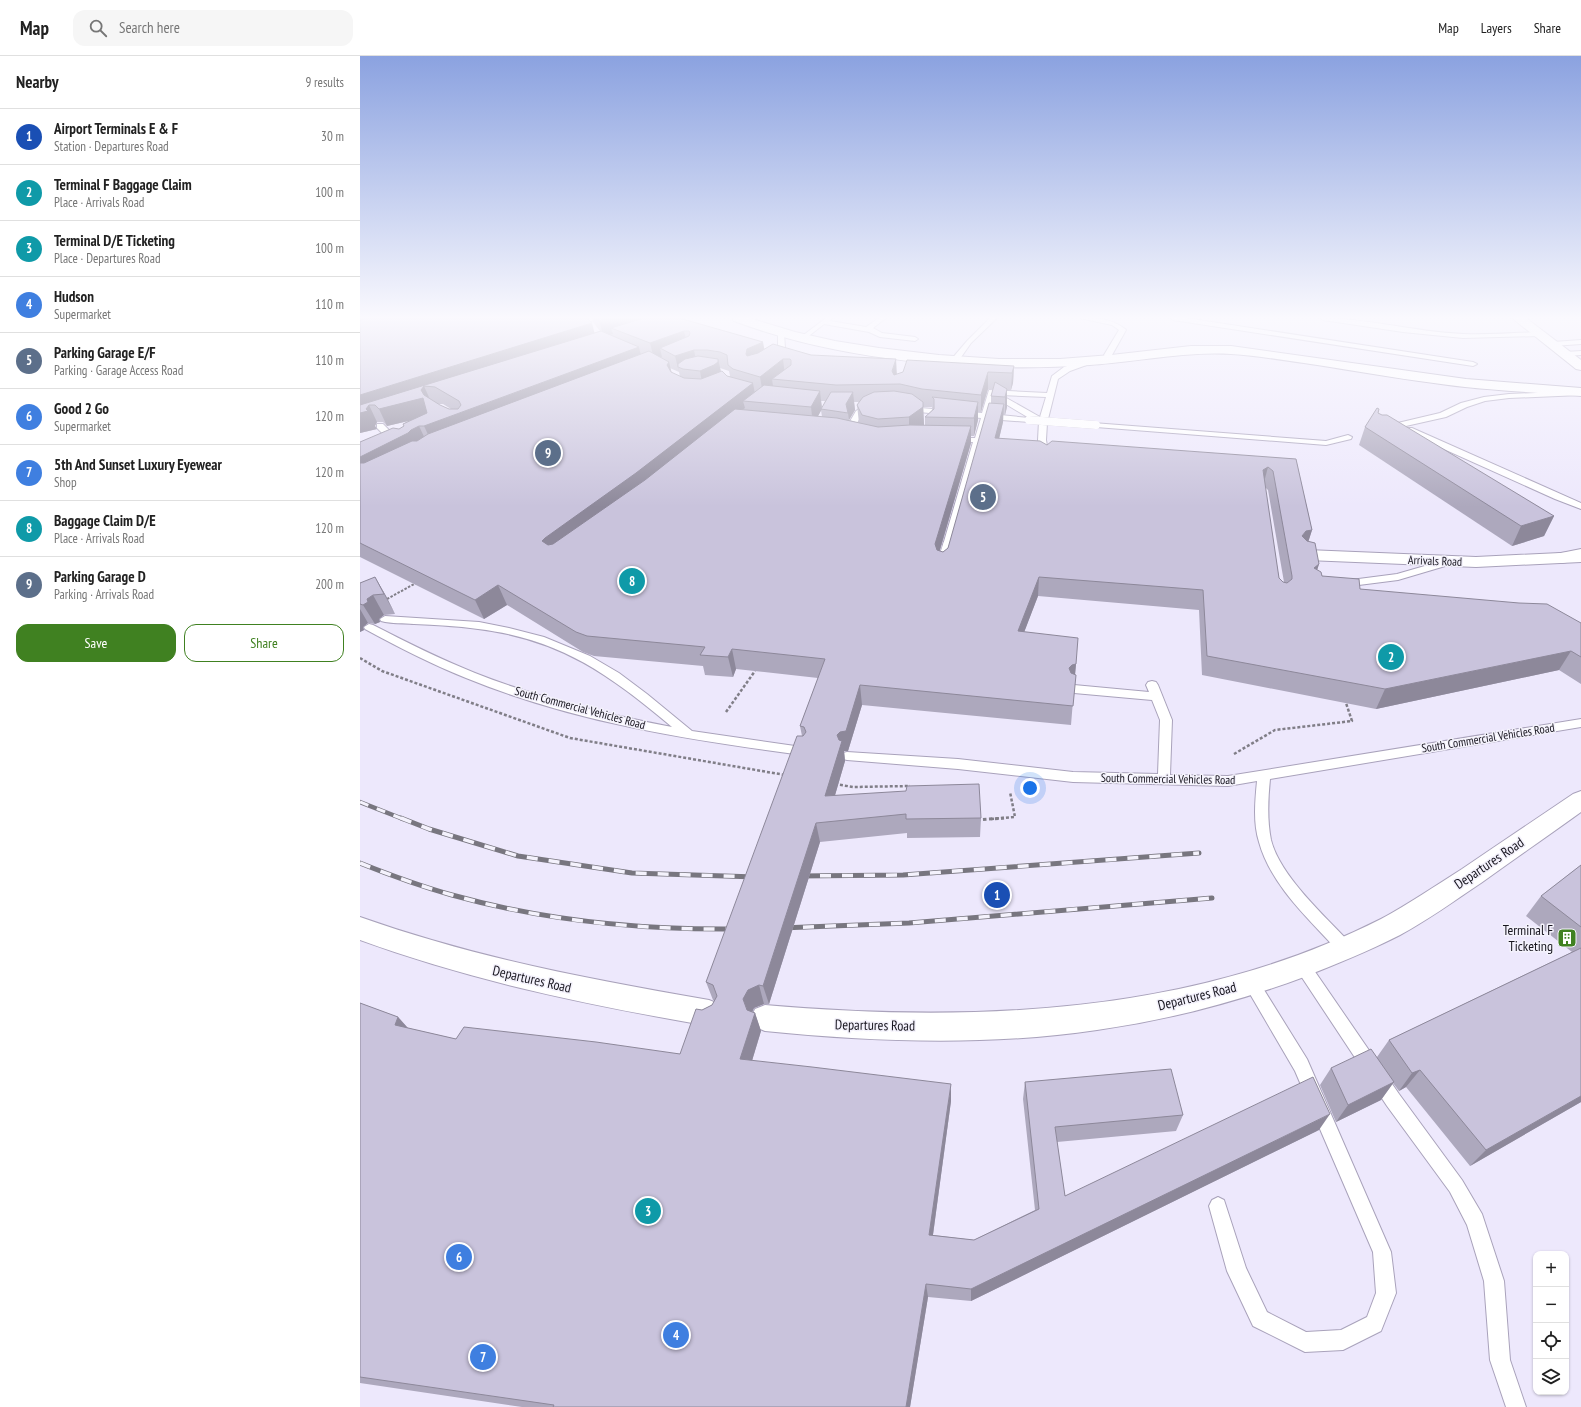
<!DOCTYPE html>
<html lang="en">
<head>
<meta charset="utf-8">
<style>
	body { margin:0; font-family:"PT Sans Narrow",sans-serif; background:#f6f6f6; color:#222 }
	.controls { position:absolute; right:12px; bottom:12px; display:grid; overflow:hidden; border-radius:8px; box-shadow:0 1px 3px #0004 }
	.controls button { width:36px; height:36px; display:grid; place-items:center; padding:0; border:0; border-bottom:1px solid #e0e0e0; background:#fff; color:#222; font:20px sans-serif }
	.you { position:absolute; left:670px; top:732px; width:14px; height:14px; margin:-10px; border:3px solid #fff; border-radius:50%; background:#1a73e8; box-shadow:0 0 0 6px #1a73e833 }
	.badge { display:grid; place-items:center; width:26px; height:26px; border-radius:50%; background:#408121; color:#fff; font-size:13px; font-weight:700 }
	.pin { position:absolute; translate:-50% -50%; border:2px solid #fff; box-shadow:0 1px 4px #0006 }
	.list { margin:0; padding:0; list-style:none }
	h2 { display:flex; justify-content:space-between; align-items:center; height:52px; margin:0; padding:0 16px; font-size:17px }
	h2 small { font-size:13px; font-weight:400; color:#767676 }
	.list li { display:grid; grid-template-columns:26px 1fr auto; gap:12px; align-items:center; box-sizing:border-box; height:56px; padding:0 16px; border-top:1px solid #e0e0e0 }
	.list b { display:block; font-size:15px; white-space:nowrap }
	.list p { margin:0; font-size:13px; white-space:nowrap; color:#767676 }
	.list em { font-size:13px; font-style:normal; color:#767676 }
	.actions { display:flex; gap:8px; padding:12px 16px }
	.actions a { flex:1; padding:9px 0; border:1px solid #408121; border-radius:12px; text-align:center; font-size:14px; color:#408121 }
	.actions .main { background:#408121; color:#fff }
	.icon { flex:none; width:22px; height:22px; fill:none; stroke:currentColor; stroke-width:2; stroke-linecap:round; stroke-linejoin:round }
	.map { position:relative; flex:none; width:1221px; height:1351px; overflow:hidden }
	header { display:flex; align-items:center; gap:24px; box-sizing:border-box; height:56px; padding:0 20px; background:#fff; border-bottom:1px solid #e0e0e0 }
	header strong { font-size:19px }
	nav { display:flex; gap:22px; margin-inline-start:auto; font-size:14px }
	.search { width:280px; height:36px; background:#f6f6f6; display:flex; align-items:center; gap:10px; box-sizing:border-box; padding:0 14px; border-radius:12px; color:#767676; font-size:15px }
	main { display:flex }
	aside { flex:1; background:#fff }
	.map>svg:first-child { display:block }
	.built { fill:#ede8fc; fill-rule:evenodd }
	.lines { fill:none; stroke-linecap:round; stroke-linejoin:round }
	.service-casing { stroke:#a9a2bb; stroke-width:2 }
	.tertiary-casing { stroke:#a9a2bb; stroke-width:2 }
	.motorway-casing { stroke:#a9a2bb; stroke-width:2 }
	.path-far2 { stroke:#807e87; stroke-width:2; stroke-dasharray:2.5 1.5; stroke-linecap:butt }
	.path-far1 { stroke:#807e87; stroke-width:2.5; stroke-dasharray:3 2; stroke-linecap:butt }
	.path { stroke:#807e87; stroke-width:3; stroke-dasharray:3.5 2.5; stroke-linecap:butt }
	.service { fill:#fff; fill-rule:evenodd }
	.tertiary { fill:#fff; fill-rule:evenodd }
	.motorway { fill:#fff; fill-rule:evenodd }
	.rail-far1-casing { stroke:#78767f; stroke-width:4.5 }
	.rail-casing { stroke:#78767f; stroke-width:5 }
	.rail-far1 { stroke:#f4f2fc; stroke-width:3; stroke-dasharray:9; stroke-linecap:butt }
	.rail { stroke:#f4f2fc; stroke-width:3.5; stroke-dasharray:11; stroke-linecap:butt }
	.service-bridge-far1-casing { stroke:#a9a2bb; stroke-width:8; stroke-linecap:butt }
	.service-bridge-casing { stroke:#a9a2bb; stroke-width:11; stroke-linecap:butt }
	.service-bridge-far1 { stroke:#fff; stroke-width:8 }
	.service-bridge { stroke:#fff; stroke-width:10 }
	.wall { fill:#ada8bd; fill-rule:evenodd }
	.shaded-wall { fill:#8d889a }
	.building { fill:#c9c3dc; stroke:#8d889a; fill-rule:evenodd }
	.labels { text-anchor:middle; stroke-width:3; stroke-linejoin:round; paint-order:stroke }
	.street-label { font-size:12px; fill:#17151e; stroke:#f4f2fc }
	.near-street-label { font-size:14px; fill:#17151e; stroke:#f4f2fc }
	.near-poi-label { font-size:14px; fill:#17151e; stroke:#f4f2fc; text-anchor:end }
</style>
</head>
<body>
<header>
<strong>Map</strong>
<div class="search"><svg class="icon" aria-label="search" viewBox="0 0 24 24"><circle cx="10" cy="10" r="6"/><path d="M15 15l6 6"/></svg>Search here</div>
<nav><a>Map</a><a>Layers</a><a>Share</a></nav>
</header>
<main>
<aside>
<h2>Nearby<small>9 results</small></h2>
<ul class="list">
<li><span class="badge" style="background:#1a4fb4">1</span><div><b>Airport Terminals E &amp; F</b><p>Station · Departures Road</p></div><em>30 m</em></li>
<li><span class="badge" style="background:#0f9aa8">2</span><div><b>Terminal F Baggage Claim</b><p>Place · Arrivals Road</p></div><em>100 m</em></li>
<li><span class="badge" style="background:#0f9aa8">3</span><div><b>Terminal D/E Ticketing</b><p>Place · Departures Road</p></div><em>100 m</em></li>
<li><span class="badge" style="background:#3f7fe0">4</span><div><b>Hudson</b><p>Supermarket</p></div><em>110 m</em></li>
<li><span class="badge" style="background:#5c6f8a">5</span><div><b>Parking Garage E/F</b><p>Parking · Garage Access Road</p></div><em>110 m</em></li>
<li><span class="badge" style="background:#3f7fe0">6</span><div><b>Good 2 Go</b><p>Supermarket</p></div><em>120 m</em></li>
<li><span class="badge" style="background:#3f7fe0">7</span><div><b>5th And Sunset Luxury Eyewear</b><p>Shop</p></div><em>120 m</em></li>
<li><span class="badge" style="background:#0f9aa8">8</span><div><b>Baggage Claim D/E</b><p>Place · Arrivals Road</p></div><em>120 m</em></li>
<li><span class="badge" style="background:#5c6f8a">9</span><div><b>Parking Garage D</b><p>Parking · Arrivals Road</p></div><em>200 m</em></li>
</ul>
<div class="actions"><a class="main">Save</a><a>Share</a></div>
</aside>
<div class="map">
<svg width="1221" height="1351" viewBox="0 0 1221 1351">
	<rect width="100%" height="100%" fill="#f4f2fc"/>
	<path class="built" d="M0 262H1221V1351H0ZM1176 1198H1206V1336H1176Z"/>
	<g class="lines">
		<g class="service-casing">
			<g id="service">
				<path d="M188 262C195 262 199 266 206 266 217 266 226 262 236 262 224 272 204 271 190 266Z"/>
				<path d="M466 262H472L470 265 506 271 519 262H526L513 272 522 277 555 281 558 283 555 285 520 281 509 276 464 268 445 283H441V281Z"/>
				<path d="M630 262H637L611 287 597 307H591L590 305 607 285Z"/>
				<path d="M720 262C737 262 751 262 765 273L766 274 752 299 754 303 753 305H747L744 299 759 274 752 269Z"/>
				<path d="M810 262H826L1113 306 1117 308 1113 310 813 264Z"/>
				<path d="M960 262C1007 262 1055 276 1103 278 1128 279 1154 277 1179 276L1182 278 1179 280 1103 282 1043 276 963 264Z"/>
				<path d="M421 275 424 277 425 292 415 305H409L408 303 418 292V277Z"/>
				<path d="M1221 284V288L1193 290 1190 288 1193 286Z"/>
				<path d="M1221 295V299L1205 300 1201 298 1205 296Z"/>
				<path d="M729 303 733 305 732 307 710 315 698 323 687 367 686 384 689 402 688 404H682L681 402 678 384 679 365 673 364 669 366 628 363 593 489 588 492 585 491 583 489 613 386H595L591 384 595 382H615L621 362 559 356 545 352V348H548L560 352 622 357 629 334 687 337 692 320 704 311ZM641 339 686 341 680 361ZM634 341 669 362 630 358Z"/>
				<path d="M1221 335V339L1149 342 1125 345 1107 351 1086 361 1028 374 1024 372 1025 370 1080 357 1101 347 1124 341 1149 338Z"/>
				<path d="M505 349H508L512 351 502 358 497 367 500 375 503 379 499 381 493 378 489 367 496 355Z"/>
				<path d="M733 367 966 385 988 379 992 381 991 383 966 389 736 371H733Z"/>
				<path d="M17 368H23L31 376 42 383 38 385 25 380 17 372Z"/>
				<path d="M1046 372H1052L1221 447V453L1195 443 1046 376Z"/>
				<path d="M1089 503 1094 506 1092 508 1038 524 983 531 978 528 983 525 1037 518Z"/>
				<path d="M25 560 119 566 149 572 184 581 230 600 259 617 287 638 332 675 442 691 446 692 448 695 446 698 442 699C328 684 213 666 106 622 71 608 38 591 5 573L4 571 9 568 13 569C46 586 80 603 115 617 178 642 245 658 312 671 250 619 201 583 118 573 97 570 76 569 54 568 44 567 32 568 21 565L20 563Z"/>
				<path d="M792 625 796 626 798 629 812 664 810 719 868 720 1221 663V671L910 723C908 743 907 764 911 784 920 820 965 860 990 887L992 892 990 897 985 898 980 897C950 864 911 830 899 786 893 767 895 745 897 725L868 730 713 726 598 713 487 704 483 703 481 700 483 697 487 696 598 703 713 716 798 718 800 664 792 644 714 637 710 636 708 633 710 630 714 629 789 636 786 629 788 626Z"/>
				<path d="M942 902 947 904 1039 1038 1102 1124 1122 1158 1144 1225 1150 1304 1166 1351H1146L1130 1304 1124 1225 1107 1169 1090 1136 1027 1050 937 914 934 909 937 904Z"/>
				<path d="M891 919 896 921 947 1003 1031 1196 1036 1237 1021 1275 983 1294 945 1296 893 1270 867 1215 849 1150 852 1144 858 1141 864 1144 886 1212 907 1256 946 1276 981 1274 1007 1261 1016 1237 1013 1196 935 1015 883 926 886 921Z"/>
			</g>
		</g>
		<g class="tertiary-casing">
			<g id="tertiary">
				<path d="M372 262H389L435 276 475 285 519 292 579 299 639 303H700L751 299 831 290H871L1106 323 1221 332V340C1183 337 1144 335 1105 331 1051 325 997 315 944 307 920 304 895 299 871 298 824 295 777 306 730 309 617 317 480 305 374 265Z"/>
				<path d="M1152 262H1166L1221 304V314L1216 313Z"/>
				<path d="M947 494 1116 501 1221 496V506L1116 511 947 504 941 503 938 499 941 495Z"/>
				<path d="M1221 735V756C1188 780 1154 803 1121 827 1094 845 1068 864 1040 879 1009 895 976 908 944 921 877 946 808 964 737 974 631 990 512 986 405 975L395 971 391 962 395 953 405 949C613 967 832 959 1021 863 1049 848 1075 830 1102 813 1139 788 1176 763 1213 738Z"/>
				<path d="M0 861C116 902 228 923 349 944L359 948 363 957 359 966 349 970C229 949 115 926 0 884Z"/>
			</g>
		</g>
		<g class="motorway-casing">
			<path id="motorway" d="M1221 493V503L1202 507 1196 506 1193 502 1196 498Z"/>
		</g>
		<path class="path-far2" d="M27 543 56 527"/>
		<g class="path-far1">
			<path d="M0 602 22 615 210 682 425 719"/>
			<path d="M366 656 395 615"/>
			<path d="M874 698 915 674 992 665 986 647"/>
			<path d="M475 728 493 731 550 730"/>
			<path d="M631 763 655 761 650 736"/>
		</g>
		<path class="path" d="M617 764 644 762"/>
		<use href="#service" class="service"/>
		<use href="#tertiary" class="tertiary"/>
		<use href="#motorway" class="motorway"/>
		<g class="rail-far1-casing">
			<path id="rail-far1" d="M0 746 43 763"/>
		</g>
		<g class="rail-casing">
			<g id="rail">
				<path d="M41 762 69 773 158 800 272 817 396 821"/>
				<path d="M0 807C30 819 60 830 92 839 185 865 280 874 377 873"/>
				<path d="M438 820 543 819 839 797"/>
				<path d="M421 872 549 867 852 842"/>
			</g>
		</g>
		<use href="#rail-far1" class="rail-far1"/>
		<use href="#rail" class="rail"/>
		<g class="service-bridge-far1-casing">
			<path id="service-bridge-far1" d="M669 364 736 369"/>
		</g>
		<g class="service-bridge-casing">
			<path id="service-bridge" d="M582 508 588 489"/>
		</g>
		<use href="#service-bridge-far1" class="service-bridge-far1"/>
		<use href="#service-bridge" class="service-bridge"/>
	</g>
	<g class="wall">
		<path d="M0 262 234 277 240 275 233 266 232 262H319L405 293 451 299 537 318 654 310 653 327 651 334H647V351L645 359H643V366L639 382 687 389 936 403 952 474 948 486 959 508 957 514 962 520 1000 533 1221 567V628L1199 614 1016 653 842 619 839 554 678 540 664 576 716 608 711 669 502 649 488 695H484L485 705 475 739 621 762 620 781 547 782V777L460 786 409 948H404L394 952 392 956 395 957 401 975 392 1005 591 1045 573 1179 614 1184 675 1154 663 1043 665 1026 823 1059 816 1075 697 1086 705 1140 959 1074 611 1245 568 1241 550 1351H162L0 1327V947L38 961 48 972 96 983 320 998 342 954 352 949 355 945 353 944 346 926 442 680 440 670 458 622 376 613 373 621 345 619 343 610 234 600 223 596 147 549 124 563 0 501V386L39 373 44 370 43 368 48 365 27 370 23 366H17L15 370 17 373 0 377ZM310 312 319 316 320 321 311 316ZM360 312 369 315 370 320H367L361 316ZM628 333H633L631 340V347L588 492 583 496 580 495 611 387V380H614L618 364V356H621ZM461 345H465L462 352ZM494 346H499L497 349 499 367 489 364 495 354ZM77 348H83L91 353H89ZM563 351H572V354L565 361V369H564ZM461 354 462 361 458 360ZM905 431 908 434 924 526H923L919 522Z"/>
		<path d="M1018 357 1194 460 1184 480 1152 490 999 389 1005 371Z"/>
		<path d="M15 521 26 540 35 558 24 559 19 563 20 566 15 568 8 567 3 571 4 574 0 576V527Z"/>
		<path d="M1221 809V1046L1110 1110 1046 1031 1039 1035 1033 1027 1021 1044 976 1066 960 1029 971 1012 1017 1001 1029 984 1212 896 1166 860 1181 840Z"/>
	</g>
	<g class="shaded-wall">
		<path d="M249 262H286L251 272 253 278 244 281 239 265Z"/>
		<path d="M232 267 236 283 75 331 64 330 72 348 63 342 70 360 27 370 19 353 15 349H9L17 366 15 370 17 373 0 377V339Z"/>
		<path d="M324 275 328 292H300L302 301 294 303 290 287Z"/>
		<path d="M403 286 406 302 389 310 386 298 387 293Z"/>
		<path d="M279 291 283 308 72 387 64 370Z"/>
		<path d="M334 294 337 310 318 311 319 316 315 300Z"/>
		<path d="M358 303 362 320 343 333 340 315Z"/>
		<path d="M423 303 425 320 412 323 413 330 403 338 400 321Z"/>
		<path d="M536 303 537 320 534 329 532 315Z"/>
		<path d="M309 306 313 322 307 309Z"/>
		<path d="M654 310 653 327 651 334 652 317Z"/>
		<path d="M628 316V333L621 356V339Z"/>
		<path d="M393 327 396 344 383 345 385 352 281 436 192 501 182 485 185 482Z"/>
		<path d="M647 333V351L645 359V341Z"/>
		<path d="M460 335 462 353 453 369 451 351Z"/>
		<path d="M493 336 495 354 489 364 488 357 486 348Z"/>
		<path d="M563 346 564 369 549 380V361Z"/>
		<path d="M618 346V364L614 380V362Z"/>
		<path d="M644 348 643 366 635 400V382Z"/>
		<path d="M59 370 67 387 0 413V401Z"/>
		<path d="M611 370V387L576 507 575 488Z"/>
		<path d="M908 411 903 430V414Z"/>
		<path d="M1194 460 1184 480 1152 490 1161 470Z"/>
		<path d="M952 474 946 493 942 480 946 475Z"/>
		<path d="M959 508 953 527 954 512Z"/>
		<path d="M15 521 26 540 35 558 24 538Z"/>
		<path d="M679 521 678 540 657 595 658 575Z"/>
		<path d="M138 529 147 549 124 563 115 544Z"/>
		<path d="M13 539 24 559 19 563 20 566 15 568 3 549 7 543Z"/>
		<path d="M0 553 8 567 3 571 4 574 0 576Z"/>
		<path d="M372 593 376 613 373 621 368 601Z"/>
		<path d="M1211 595 1199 614 1016 653 1025 633Z"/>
		<path d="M716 608 714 628 709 612 712 609Z"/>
		<path d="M500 629 502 649 488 695H484L485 705 469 760 465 740 477 679Z"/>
		<path d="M456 767 460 786 409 948 403 930Z"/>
		<path d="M399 929 404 948 394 952 390 961 383 943 388 934Z"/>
		<path d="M395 957 401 975 387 1021 380 1003Z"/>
		<path d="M38 961 54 979 35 969Z"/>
		<path d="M1060 1014 1046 1031 1039 1035 1052 1017Z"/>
		<path d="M1034 1026 1021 1044 976 1066 988 1049Z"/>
		<path d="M591 1028V1045L571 1193 569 1179Z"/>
		<path d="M1221 1040V1046L1110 1110 1126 1094Z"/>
		<path d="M970 1058 959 1074 611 1245V1233Z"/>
		<path d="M566 1228 568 1241 550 1351H546Z"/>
	</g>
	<g class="building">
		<path d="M8 262H227L232 267 0 339V264Z"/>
		<path d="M237 262H249L239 265Z"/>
		<path d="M284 262H319L403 286 387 293 386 298 387 300 398 297 413 288 451 299 536 303 532 315 534 319 543 316 547 304 654 310 652 317 628 316 621 339 562 333 540 328 476 329 412 323 431 309V304L430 303H423L400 321 373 313 368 309 367 299 360 296 347 294H334L315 300 300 292 329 280 330 277 329 275H324L290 287 251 272Z"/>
		<path d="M241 275 279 291 64 370H59L51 374 48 377 0 401V386L33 372 39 373 44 370 43 368 67 357 63 342 19 353 15 349H9L6 353 8 355 0 357V349ZM64 330 75 331 99 345 101 349 98 353H89L80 349 64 339 61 334Z"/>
		<path d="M289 295 309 306 307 309 311 316 324 322 341 323 362 315 367 320 393 327 276 417 185 482 182 485 188 489 193 488 285 424 375 353 477 362 518 371 550 369 611 370 575 488 577 494 583 496 588 492 629 347 644 348 635 382 680 385 687 389 692 385 936 403 952 474 946 475 942 480 947 485 955 487 959 508 954 512 961 516 962 520 999 523 1000 533 1159 547 1187 548 1221 567V601L1211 595 1025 633 847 600 843 534 679 521 658 575 718 582 716 608 712 609 709 612 711 617 716 619 713 650 500 629 486 675 480 676 477 679 479 684 482 685 465 740 546 735 547 730 619 728 621 762 546 763V758L456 767 403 930 399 929 388 934 383 943 387 954 395 957 380 1003 452 1011 591 1028 569 1179 614 1184 679 1153 665 1026 811 1013 823 1059 695 1071 705 1140 953 1021 970 1058 611 1233 566 1228 546 1351H193L194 1349 0 1321V947L38 961 35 969 96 983 104 971 236 986 320 998 336 953 342 954 352 949 357 940 353 929 346 926 437 680H443L446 676 444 671 440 670 465 603 372 593 368 601 340 599 345 591 227 580 216 576 138 529 115 544 0 487V407H4L52 385H57L68 378ZM908 411 913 415 932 520V523L927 527 923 526 919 522 903 414Z"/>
		<path d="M338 300 358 303V306L354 309 340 315 323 313 318 311V308L325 303Z"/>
		<path d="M635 326 647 333 645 341 631 340Z"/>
		<path d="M404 329 460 335 451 351 383 345Z"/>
		<path d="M534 335 552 338 563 346V351L549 361 518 363 502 359 497 349 503 341 514 336Z"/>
		<path d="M471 336H493L486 348 488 357 461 353Z"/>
		<path d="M572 341 618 346 614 362 565 361 574 353V343Z"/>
		<path d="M1017 352 1019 353 1018 357 1022 359H1027L1194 460 1161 470 1005 371Z"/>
		<path d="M15 521 24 538 13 539 7 543 8 546 3 549 0 548V527Z"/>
		<path d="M1221 809V871L1181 840Z"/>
		<path d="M1221 892V1040L1126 1094 1060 1014 1052 1017 1029 984Z"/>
		<path d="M1011 993 1034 1026 988 1049 971 1012Z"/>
	</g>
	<linearGradient id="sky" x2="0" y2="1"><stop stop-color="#8ba2e0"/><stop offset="0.58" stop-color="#faf9fe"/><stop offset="1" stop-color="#faf9fe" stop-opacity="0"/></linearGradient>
	<rect width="1221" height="451" fill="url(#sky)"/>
	<defs>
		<g id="building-square" transform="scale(1)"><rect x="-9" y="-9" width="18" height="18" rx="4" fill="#408121" stroke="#f4f2fc"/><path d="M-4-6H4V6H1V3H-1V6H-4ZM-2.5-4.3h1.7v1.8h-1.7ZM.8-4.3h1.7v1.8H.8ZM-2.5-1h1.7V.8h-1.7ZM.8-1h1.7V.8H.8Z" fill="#fff"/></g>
	</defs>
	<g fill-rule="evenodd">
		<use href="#building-square" x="1207" y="882"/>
	</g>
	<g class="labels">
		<g class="street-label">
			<text transform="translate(1075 505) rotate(2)" y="4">Arrivals Road</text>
			<text transform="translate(220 652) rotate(15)" y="4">South Commercial Vehicles Road</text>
			<text transform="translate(1128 682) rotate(-9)" y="4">South Commercial Vehicles Road</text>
			<text transform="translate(808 723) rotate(1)" y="4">South Commercial Vehicles Road</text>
		</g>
		<g class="near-street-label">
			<text transform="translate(1129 807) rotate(-34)" y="5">Departures Road</text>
			<text transform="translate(172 923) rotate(13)" y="5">Departures Road</text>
			<text transform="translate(837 940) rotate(-14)" y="5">Departures Road</text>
			<text transform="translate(515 969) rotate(1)" y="5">Departures Road</text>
		</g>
		<g class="near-poi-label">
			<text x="1193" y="879">Terminal F<tspan x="1193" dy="16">Ticketing</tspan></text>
		</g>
	</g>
</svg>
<div class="controls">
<button>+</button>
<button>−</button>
<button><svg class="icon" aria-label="locate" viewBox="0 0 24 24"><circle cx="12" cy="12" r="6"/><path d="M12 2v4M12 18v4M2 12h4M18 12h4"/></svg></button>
<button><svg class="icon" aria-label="layers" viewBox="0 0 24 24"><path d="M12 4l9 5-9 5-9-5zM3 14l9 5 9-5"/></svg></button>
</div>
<div class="you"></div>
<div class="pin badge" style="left:637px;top:839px;background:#1a4fb4">1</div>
<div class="pin badge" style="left:1031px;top:601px;background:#0f9aa8">2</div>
<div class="pin badge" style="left:288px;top:1155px;background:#0f9aa8">3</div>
<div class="pin badge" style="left:316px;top:1279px;background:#3f7fe0">4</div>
<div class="pin badge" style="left:623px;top:441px;background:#5c6f8a">5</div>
<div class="pin badge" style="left:99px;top:1201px;background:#3f7fe0">6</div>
<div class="pin badge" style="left:123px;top:1301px;background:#3f7fe0">7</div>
<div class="pin badge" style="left:272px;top:525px;background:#0f9aa8">8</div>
<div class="pin badge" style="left:188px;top:397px;background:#5c6f8a">9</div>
</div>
</main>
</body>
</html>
